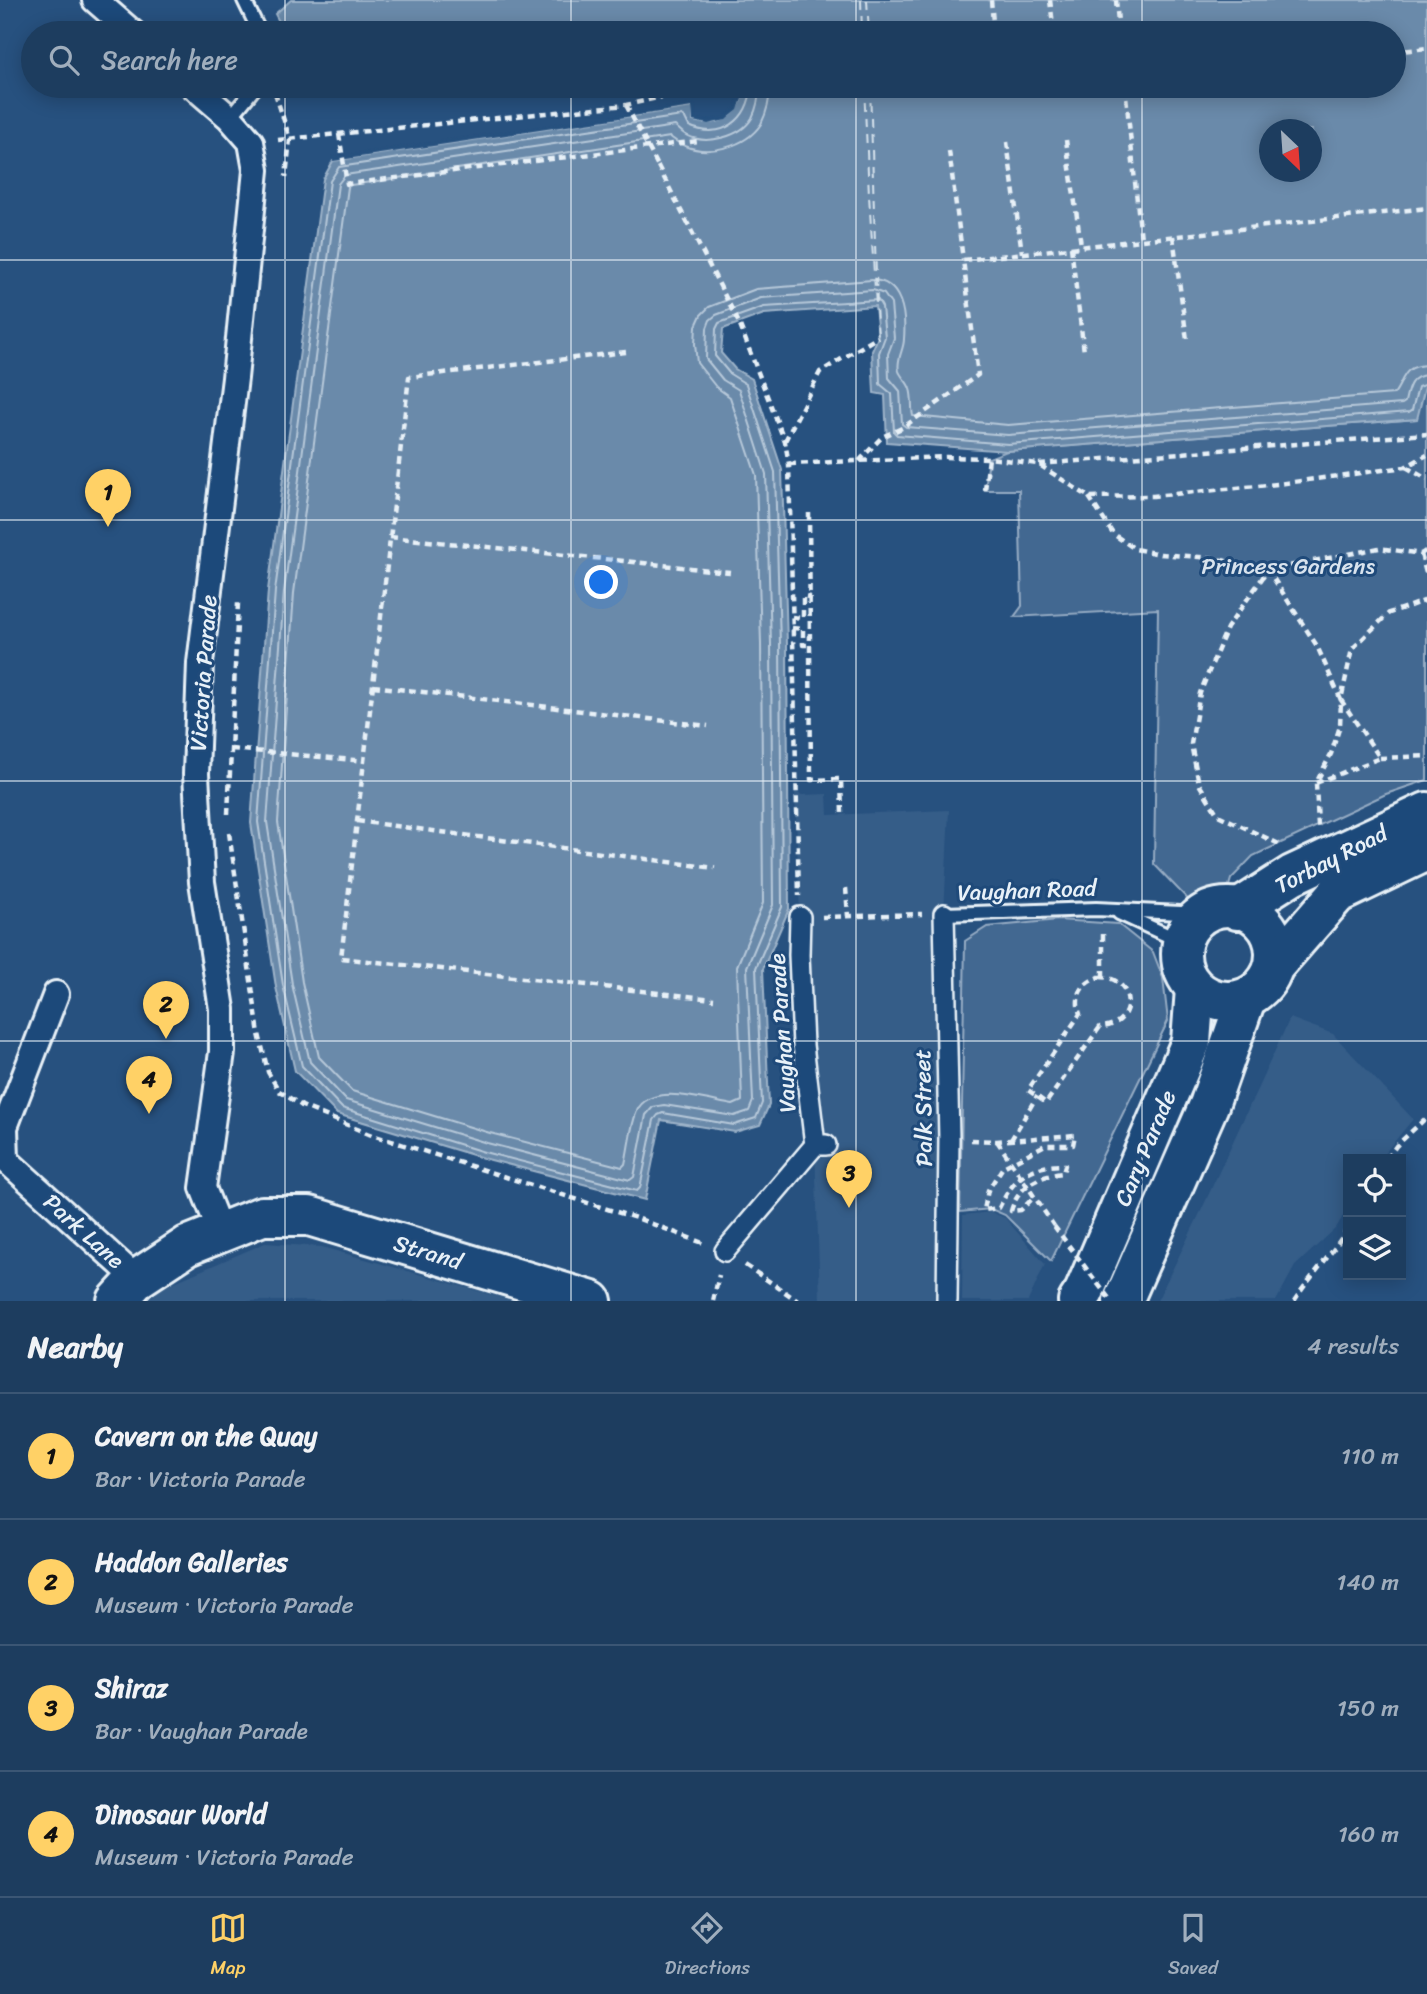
<!DOCTYPE html>
<html lang="en">
<head>
<meta charset="utf-8">
<style>
	body { margin:0; font-family:Sriracha,sans-serif; background:#254465; color:#f1f3f6 }
	.controls { position:absolute; right:21px; bottom:21px; display:grid; overflow:hidden; border-radius:0px; box-shadow:0 4px 18px #0003 }
	.controls button { width:63px; height:63px; display:grid; place-items:center; padding:0; border:0; border-bottom:2px solid #3b5674; background:#1d3d5f; color:#f1f3f6; font:35px sans-serif }
	.compass { position:absolute; left:1259px; top:119px; width:63px; height:63px; border-radius:50%; background:#1d3d5f; box-shadow:0 4px 18px #0003; rotate:155deg }
	.you { position:absolute; left:602px; top:583px; width:24px; height:24px; margin:-18px; border:5px solid #fff; border-radius:50%; background:#1a73e8; box-shadow:0 0 0 10px #1a73e833 }
	.badge { display:grid; place-items:center; width:46px; height:46px; border-radius:50%; background:#ffd166; color:#111; font-size:23px; font-weight:700 }
	.pin { position:absolute; translate:-50% -58px; filter:drop-shadow(0 2px 4px #0008) }
	.pin::after { content:''; position:absolute; top:37px; width:24px; height:21px; background:inherit; clip-path:polygon(0 0,100% 0,50% 100%) }
	.list { margin:0; padding:0; list-style:none }
	h2 { display:flex; justify-content:space-between; align-items:center; height:91px; margin:0; padding:0 28px; font-size:30px }
	h2 small { font-size:23px; font-weight:400; color:#a0aebd }
	.list li { display:grid; grid-template-columns:46px 1fr auto; gap:21px; align-items:center; box-sizing:border-box; height:126px; padding:0 28px; border-top:2px solid #3b5674 }
	.list b { display:block; font-size:26px; white-space:nowrap }
	.list p { margin:0; font-size:23px; white-space:nowrap; color:#a0aebd }
	.list em { font-size:23px; font-style:normal; color:#a0aebd }
	.icon { flex:none; width:38px; height:38px; fill:none; stroke:currentColor; stroke-width:2; stroke-linecap:round; stroke-linejoin:round }
	.map { position:relative; flex:none; width:1427px; height:1301px; overflow:hidden }
	.search { position:absolute; background:#1d3d5f; box-shadow:0 4px 18px #0003; left:21px; right:21px; top:21px; height:77px; display:flex; align-items:center; gap:18px; box-sizing:border-box; padding:0 24px; border-radius:38px; color:#a0aebd; font-size:26px }
	.sheet { height:595px; background:#1d3d5f }
	nav { display:flex; justify-content:space-around; align-items:center; box-sizing:border-box; height:98px; border-top:2px solid #3b5674; background:#1d3d5f; font-size:19px; color:#a0aebd }
	nav a { display:grid; justify-items:center; gap:4px }
	nav .on { color:#ffd166 }
	.map>svg:first-child { display:block }
	.built { fill:#355d88 }
	.green { fill:#436891; stroke:#96acc4; stroke-width:2 }
	.water { fill:#6b8aaa; stroke:#9db3c9; stroke-width:2; fill-rule:evenodd }
	.pier { fill:#27517f }
	.lines { fill:none; stroke-linecap:round; stroke-linejoin:round }
	.shore { stroke:#b6c8d9; stroke-width:2 }
	.ferry { stroke:#d5e2ec; stroke-width:2; stroke-dasharray:9 7; stroke-linecap:butt }
	.service-casing { stroke:#e8f1f8; stroke-width:18 }
	.pedestrian-casing { stroke:#e8f1f8; stroke-width:24 }
	.minor-casing { stroke:#e8f1f8; stroke-width:30 }
	.primary-casing { stroke:#e8f1f8; stroke-width:44 }
	.path { stroke:#e8f1f8; stroke-width:4.5; stroke-dasharray:7 5; stroke-linecap:butt }
	.service { stroke:#1f4a7a; stroke-width:12 }
	.pedestrian { stroke:#1f4a7a; stroke-width:19 }
	.minor { stroke:#1f4a7a; stroke-width:24 }
	.primary { stroke:#1f4a7a; stroke-width:38 }
	.path-bridge { stroke:#e8f1f8; stroke-width:4.5; stroke-dasharray:7 5; stroke-linecap:butt }
	.grid { fill:none; stroke:#e8f1f8; stroke-width:2; stroke-opacity:0.55 }
	.labels { text-anchor:middle; stroke-width:6; stroke-linejoin:round; paint-order:stroke }
	.park-label { font-size:23px; fill:#d8e3ee; stroke:#1f4a7a }
	.street-label { font-size:23px; fill:#e8f1f8; stroke:#1f4a7a }
</style>
</head>
<body>
<div class="map">
<svg width="1427" height="1301" viewBox="0 0 1427 1301">
	<rect width="100%" height="100%" fill="#27517f"/>
	<filter id="ink" filterUnits="userSpaceOnUse"><feTurbulence type="fractalNoise" baseFrequency=".0143" numOctaves="2"/><feDisplacementMap in="SourceGraphic" scale="14" xChannelSelector="R" yChannelSelector="G"/><feConvolveMatrix kernelMatrix="1 2 1 2 8 2 1 2 1" color-interpolation-filters="sRGB"/></filter>
	<g filter="url(#ink)">
		<g class="built">
			<path d="M795 792 802 795 827 794 828 815 949 810 944 914 947 1301H820L809 957 801 939Z"/>
			<path d="M1290 1018 1333 1034 1413 1119 1380 1159H1348V1208L1336 1228 1295 1266 1276 1301H1157L1201 1211Z"/>
			<path d="M991 1212 1005 1218 1045 1264 1028 1301H962L963 1215Z"/>
			<path d="M265 1243 322 1247 514 1301H138L149 1293Z"/>
		</g>
		<g class="green">
			<path d="M1427 379V780L1386 794 1253 856 1231 879 1223 906 1202 914 1154 864 1158 609 1014 617 1022 606 1019 490H985L989 458 1007 451 1416 419Z"/>
			<path d="M1058 920 1118 924 1153 952 1163 978 1168 1021 1051 1261 1005 1215 991 1209 960 1212 965 941 987 927Z"/>
		</g>
		<path class="water" d="M291 0H1427V379L1417 419 1007 451 887 442 885 395 874 393 872 351 878 337 875 306 764 314 723 329 721 353 735 369 752 379 782 470 787 644 789 909 763 969 769 1105 760 1125 735 1132 661 1120 645 1200 483 1158 337 1114 295 1071 276 987 251 823 268 590 323 179 333 161 693 107V121C721 128 743 115 743 86H1394V33H285L275 14ZM1270 130H1312V172H1270Z"/>
		<path class="pier" d="M740 86H743V96L738 110 726 120 708 124 693 121 692 107 333 161 332 157 692 104 696 106V118L708 120 724 117 735 108Z"/>
		<g class="lines">
			<g class="shore">
				<path d="M751 86C750 120 721 141 689 126L685 118 682 116 339 167 330 181 275 591 258 822 283 985 302 1066 342 1108 484 1152 637 1191 640 1188 654 1120 658 1115 663 1113 734 1125 756 1118 762 1103 756 968 782 907 780 644 775 472 746 384 730 374 715 356 716 329 719 323 764 307 878 300 882 307 885 337 879 353 880 384 892 394 894 432 897 435 1008 444 1409 412 1412 410 1418 387 1427 384"/>
				<path d="M759 86C759 97 757 108 752 118 741 137 707 145 688 136 683 134 679 129 675 126L345 175 338 184 284 592 267 822 292 984 310 1062 346 1100 487 1143 630 1180 634 1177 646 1115 653 1107 664 1105 734 1116 749 1111 753 1101 747 967 773 905 771 644 766 474 739 390 723 380 706 359 707 328 710 320 716 315 761 298 873 290 884 294 891 304 894 338 888 354 889 378 900 391 902 424 906 427 1008 435 1402 404 1405 402C1408 388 1410 376 1427 375"/>
				<path d="M770 86C770 99 767 112 761 124 746 147 709 156 685 146 679 144 675 140 670 137L351 185 348 187 294 593 278 822 302 982 319 1057 352 1091 490 1133 622 1167 625 1164C629 1147 630 1127 637 1111 650 1081 708 1101 733 1105L742 1101 737 966 763 903 761 644 756 475 730 397 716 387 697 363 695 344 696 326 701 315 709 307 756 289 872 280C902 281 906 314 904 339 904 350 896 359 899 371 901 377 908 382 910 389 913 398 911 408 913 416L1008 425 1394 394C1405 379 1402 366 1427 365"/>
			</g>
			<g class="ferry">
				<path d="M861 0 862 33"/>
				<path d="M867 0 869 33"/>
				<path d="M864 86 869 195 878 337"/>
				<path d="M870 86 877 305"/>
			</g>
			<g class="service-casing">
				<g id="service">
					<path d="M244 0 260 33"/>
					<path d="M230 118 256 86"/>
					<path d="M1119 913 1182 942"/>
					<path d="M944 914 1096 909 1202 914"/>
				</g>
			</g>
			<g class="pedestrian-casing">
				<g id="pedestrian">
					<path d="M944 914 949 1139 947 1301"/>
					<path d="M800 917 799 955 803 1045 815 1145"/>
					<path d="M725 1251 815 1145H826"/>
				</g>
			</g>
			<g class="minor-casing">
				<g id="minor">
					<path d="M95 0 133 33"/>
					<path d="M193 86 230 118 251 142 256 170 235 378 200 663 196 774 202 882 222 1009V1052L203 1188 221 1233"/>
					<path d="M56 994 5 1127 6 1160 137 1279"/>
				</g>
			</g>
			<g class="primary-casing">
				<g id="primary">
					<circle cx="1228" cy="954" r="47"/>
					<path d="M1237 910 1292 875 1427 812"/>
					<path d="M1275 965 1337 894 1427 851"/>
					<path d="M117 1301 137 1279 187 1246 262 1216H309L592 1301"/>
					<path d="M1078 1301 1084 1292 1191 1042 1195 989"/>
					<path d="M1123 1301 1209 1105 1246 999"/>
				</g>
			</g>
			<g class="path">
				<path d="M991 0 994 33"/>
				<path d="M1050 0 1054 33"/>
				<path d="M1116 0 1119 33"/>
				<path d="M1394 52 1427 48"/>
				<path d="M1125 86 1141 239"/>
				<path d="M275 93 290 139 286 177"/>
				<path d="M339 134 347 184 698 141"/>
				<path d="M278 140 626 105 666 96 706 94 711 86"/>
				<path d="M1066 140 1081 245"/>
				<path d="M1007 142 1022 253"/>
				<path d="M949 151 963 260"/>
				<path d="M658 166 739 323 785 442 789 464 799 896"/>
				<path d="M1173 236 1187 340"/>
				<path d="M1071 247 1084 352"/>
				<path d="M626 352 409 377 341 958 714 999"/>
				<path d="M785 441 820 372 878 337"/>
				<path d="M859 461 882 437 902 428 978 375 963 260 1427 208"/>
				<path d="M789 464 946 457 989 458 1038 464 1089 497 1153 496 1278 484 1405 467 1427 455"/>
				<path d="M1039 464 1427 434"/>
				<path d="M1406 467 1427 479"/>
				<path d="M985 490 989 458"/>
				<path d="M1089 497 1113 534 1135 549 1160 554 1213 558 1268 570 1317 646 1341 700 1340 726 1331 754 1316 783 1318 827"/>
				<path d="M809 513 811 780 841 779 842 814"/>
				<path d="M390 537 730 572"/>
				<path d="M1421 554 1427 577"/>
				<path d="M792 617 803 618V596L810 597"/>
				<path d="M792 628 803 629V645H810"/>
				<path d="M373 686 708 726"/>
				<path d="M231 749 365 761"/>
				<path d="M1380 758 1427 756"/>
				<path d="M1316 783 1380 758 1341 700 1352 649 1389 613 1427 600"/>
				<path d="M228 814 238 603"/>
				<path d="M357 821 715 868"/>
				<path d="M229 833 259 1034 268 1072 279 1091 302 1106 369 1134 639 1219 703 1243"/>
				<path d="M1279 844 1218 815 1199 784 1191 744 1200 693 1227 628 1268 570 1379 548 1421 554 1427 550"/>
				<path d="M846 888 848 916"/>
				<path d="M822 917 922 914"/>
				<path d="M1099 977C1136 976 1138 1026 1100 1027L1046 1103 1028 1090 1080 1014C1074 997 1081 983 1099 977Z"/>
				<path d="M1103 977V931"/>
				<path d="M971 1140 997 1141 1075 1135 1073 1145H1045L1003 1167 988 1190 984 1210 999 1208C1014 1177 1029 1165 1065 1165L1063 1173C1038 1176 1018 1186 1011 1211L1021 1210 1034 1197"/>
				<path d="M1011 1140 1037 1096"/>
				<path d="M997 1141 1054 1226"/>
				<path d="M1387 1159 1396 1146 1427 1117"/>
				<path d="M745 1265 798 1301"/>
				<path d="M713 1301 719 1275"/>
				<path d="M1294 1301C1311 1275 1333 1254 1348 1227"/>
			</g>
			<use href="#service" class="service"/>
			<use href="#pedestrian" class="pedestrian"/>
			<use href="#minor" class="minor"/>
			<use href="#primary" class="primary"/>
			<g class="path-bridge">
				<path d="M626 105 658 166"/>
				<path d="M1054 1226 1111 1301"/>
			</g>
		</g>
	</g>
	<path class="grid" d="M285 0V33M571 0V33M856 0V33M1142 0V33M285 86V1301M571 86V1301M856 86V1301M1142 86V1301M0 260H1427M0 520H1427M0 781H1427M0 1041H1427"/>
	<g class="labels">
		<g class="park-label">
			<text x="1288" y="574">Princess Gardens</text>
		</g>
		<g class="street-label">
			<text transform="translate(203 673) rotate(-86)" y="8">Victoria Parade</text>
			<text transform="translate(1331 859) rotate(-27)" y="8">Torbay Road</text>
			<text transform="translate(1027 890) rotate(-2)" y="8">Vaughan Road</text>
			<text transform="translate(782 1033) rotate(-94)" y="8">Vaughan Parade</text>
			<text transform="translate(923 1108) rotate(-91)" y="8">Palk Street</text>
			<text transform="translate(1145 1148) rotate(-67)" y="8">Cary Parade</text>
			<text transform="translate(84 1231) rotate(42)" y="8">Park Lane</text>
			<text transform="translate(428 1252) rotate(17)" y="8">Strand</text>
		</g>
	</g>
</svg>
<div class="controls">
<button><svg class="icon" aria-label="locate" viewBox="0 0 24 24"><circle cx="12" cy="12" r="6"/><path d="M12 2v4M12 18v4M2 12h4M18 12h4"/></svg></button>
<button><svg class="icon" aria-label="layers" viewBox="0 0 24 24"><path d="M12 4l9 5-9 5-9-5zM3 14l9 5 9-5"/></svg></button>
</div>
<svg class="compass" viewBox="-18 -18 36 36"><path d="M0-13l5 13h-10z" fill="#e53935"/><path d="M0 13l5-13h-10z" fill="#a0aebd"/></svg>
<div class="you"></div>
<div class="pin badge" style="left:108px;top:527px">1</div>
<div class="pin badge" style="left:166px;top:1039px">2</div>
<div class="pin badge" style="left:849px;top:1208px">3</div>
<div class="pin badge" style="left:149px;top:1114px">4</div>
<div class="search"><svg class="icon" aria-label="search" viewBox="0 0 24 24"><circle cx="10" cy="10" r="6"/><path d="M15 15l6 6"/></svg>Search here</div>
</div>
<section class="sheet">
<h2>Nearby<small>4 results</small></h2>
<ul class="list">
<li><span class="badge">1</span><div><b>Cavern on the Quay</b><p>Bar · Victoria Parade</p></div><em>110 m</em></li>
<li><span class="badge">2</span><div><b>Haddon Galleries</b><p>Museum · Victoria Parade</p></div><em>140 m</em></li>
<li><span class="badge">3</span><div><b>Shiraz</b><p>Bar · Vaughan Parade</p></div><em>150 m</em></li>
<li><span class="badge">4</span><div><b>Dinosaur World</b><p>Museum · Victoria Parade</p></div><em>160 m</em></li>
</ul>
</section>
<nav>
<a class="on"><svg class="icon" aria-label="map" viewBox="0 0 24 24"><path d="M3 6l6-2 6 2 6-2v14l-6 2-6-2-6 2zM9 4v14M15 6v14"/></svg>Map</a>
<a><svg class="icon" aria-label="directions" viewBox="0 0 24 24"><path d="M12 3l9 9-9 9-9-9zM9 14v-3h6M13 9l2 2-2 2"/></svg>Directions</a>
<a><svg class="icon" aria-label="saved" viewBox="0 0 24 24"><path d="M7 4h10v16l-5-4-5 4z"/></svg>Saved</a>
</nav>
</body>
</html>
